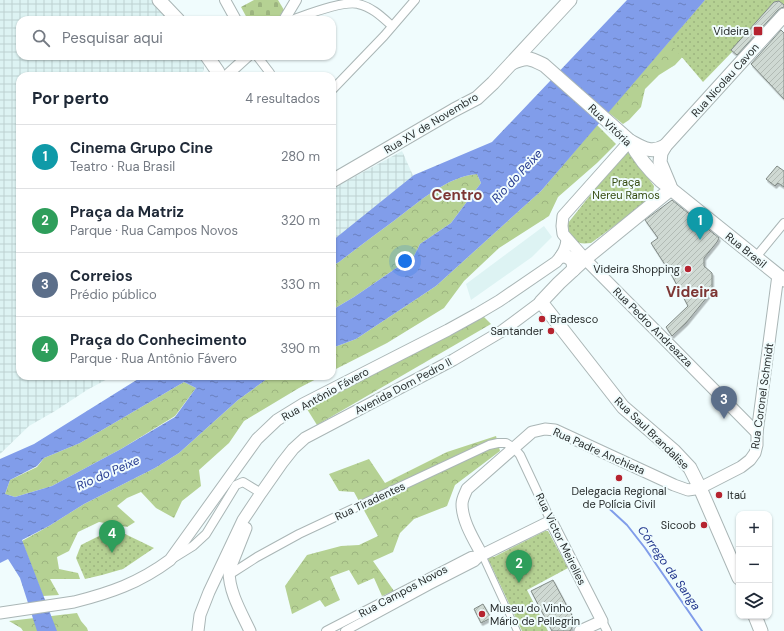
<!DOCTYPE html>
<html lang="pt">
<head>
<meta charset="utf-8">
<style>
	body { margin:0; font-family:"DM Sans",sans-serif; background:#f6f6f7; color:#1f2937 }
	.controls { position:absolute; right:12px; bottom:12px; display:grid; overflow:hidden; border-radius:8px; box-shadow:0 1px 3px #0004 }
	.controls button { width:36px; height:36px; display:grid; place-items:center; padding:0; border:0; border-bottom:1px solid #e0e1e3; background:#fff; color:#1f2937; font:20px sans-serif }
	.you { position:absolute; left:405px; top:261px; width:14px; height:14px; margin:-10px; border:3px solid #fff; border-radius:50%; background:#1a73e8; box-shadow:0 0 0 6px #1a73e833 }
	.badge { display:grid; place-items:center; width:26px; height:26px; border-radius:50%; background:#b5232f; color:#fff; font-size:13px; font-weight:700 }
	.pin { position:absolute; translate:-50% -33px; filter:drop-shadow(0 1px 2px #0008) }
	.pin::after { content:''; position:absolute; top:21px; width:14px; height:12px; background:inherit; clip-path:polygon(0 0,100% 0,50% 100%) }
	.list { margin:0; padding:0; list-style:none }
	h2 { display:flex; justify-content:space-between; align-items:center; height:52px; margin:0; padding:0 16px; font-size:17px }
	h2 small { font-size:13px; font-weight:400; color:#747a83 }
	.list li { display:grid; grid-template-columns:26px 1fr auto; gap:12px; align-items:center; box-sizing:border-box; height:64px; padding:0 16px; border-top:1px solid #e0e1e3 }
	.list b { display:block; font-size:15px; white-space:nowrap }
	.list p { margin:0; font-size:13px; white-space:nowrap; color:#747a83 }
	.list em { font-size:13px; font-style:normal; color:#747a83 }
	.icon { flex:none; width:22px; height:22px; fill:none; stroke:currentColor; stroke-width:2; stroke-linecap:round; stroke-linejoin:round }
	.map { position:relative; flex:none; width:784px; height:631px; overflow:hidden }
	.search { position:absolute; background:#fff; box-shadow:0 1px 3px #0004; left:16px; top:16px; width:320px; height:44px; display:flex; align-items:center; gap:10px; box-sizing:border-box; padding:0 14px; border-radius:12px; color:#747a83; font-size:15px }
	.panel { position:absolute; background:#fff; box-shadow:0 1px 3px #0004; left:16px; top:72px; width:320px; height:308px; border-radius:12px }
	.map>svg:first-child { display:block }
	.built { fill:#ddf3f3 }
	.industrial { fill:url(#industrial-grid) }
	.forest { fill:url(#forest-crowns) }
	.cemetery { fill:url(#cemetery-stones) }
	.park { fill:url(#park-dots) }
	.water { fill:url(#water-ripples); fill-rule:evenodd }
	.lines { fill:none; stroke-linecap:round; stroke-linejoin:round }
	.stream { stroke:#819dea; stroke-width:2 }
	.building { fill:url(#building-hatch); stroke:#818a86; filter:url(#shadow) }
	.pedestrian-casing { stroke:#aab6b6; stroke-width:8 }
	.minor-casing { stroke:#aab6b6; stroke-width:10 }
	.tertiary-casing { stroke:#aab6b6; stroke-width:12 }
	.secondary-casing { stroke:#aab6b6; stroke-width:13 }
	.primary-casing { stroke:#aab6b6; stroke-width:15 }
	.pedestrian { stroke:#fff; stroke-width:6 }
	.minor { stroke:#fff; stroke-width:8 }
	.tertiary { stroke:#fff; stroke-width:10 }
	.secondary { stroke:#fff; stroke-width:11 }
	.primary { stroke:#fff; stroke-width:13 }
	.poi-dot { fill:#b5232f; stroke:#f0fcfd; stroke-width:1.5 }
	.labels { text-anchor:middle; stroke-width:4; stroke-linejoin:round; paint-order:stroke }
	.poi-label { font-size:11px; fill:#282d2d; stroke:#f0fcfd; text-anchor:end }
	.street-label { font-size:11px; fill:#282d2d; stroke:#f0fcfd }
	.park-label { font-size:11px; fill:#354b10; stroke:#f0fcfd }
	.water-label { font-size:12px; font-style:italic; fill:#22378f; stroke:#f0fcfd }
	.district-label { font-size:15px; font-weight:bold; fill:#7d3634; stroke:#f0fcfd }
</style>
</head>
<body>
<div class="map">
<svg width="784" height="631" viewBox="0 0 784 631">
	<defs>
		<pattern id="industrial-grid" width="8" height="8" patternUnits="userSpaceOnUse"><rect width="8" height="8" fill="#ddf3f3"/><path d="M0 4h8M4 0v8" fill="none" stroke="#bed1d1"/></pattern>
		<pattern id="forest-crowns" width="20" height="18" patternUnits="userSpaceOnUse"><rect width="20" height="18" fill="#b5d193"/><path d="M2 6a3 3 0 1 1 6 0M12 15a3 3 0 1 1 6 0" fill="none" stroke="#9cb47f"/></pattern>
		<pattern id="cemetery-stones" width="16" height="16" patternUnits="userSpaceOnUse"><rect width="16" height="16" fill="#b5d193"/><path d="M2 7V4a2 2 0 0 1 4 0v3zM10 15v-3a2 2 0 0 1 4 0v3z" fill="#9cb47f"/></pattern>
		<pattern id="park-dots" width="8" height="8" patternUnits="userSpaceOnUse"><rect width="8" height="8" fill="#b5d193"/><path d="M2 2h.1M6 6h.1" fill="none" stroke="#9cb47f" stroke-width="1.8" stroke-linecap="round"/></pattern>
		<pattern id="water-ripples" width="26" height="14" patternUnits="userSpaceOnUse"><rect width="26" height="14" fill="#819dea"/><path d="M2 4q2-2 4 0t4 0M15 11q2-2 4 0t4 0" fill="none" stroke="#6a80be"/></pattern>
		<pattern id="building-hatch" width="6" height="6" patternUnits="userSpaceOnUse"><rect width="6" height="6" fill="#cfd9d3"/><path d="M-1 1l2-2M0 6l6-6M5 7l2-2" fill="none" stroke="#b2bbb5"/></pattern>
		<filter id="shadow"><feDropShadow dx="1.5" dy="2.5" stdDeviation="0" flood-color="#0004"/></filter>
	</defs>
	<rect width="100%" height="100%" fill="#f0fcfd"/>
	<path class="built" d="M544 226 552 237 532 257 471 300 466 284Z"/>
	<g class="industrial">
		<path d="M0 0H155L172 20H20V56H202L204 69 201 76H20V376H113L87 390 55 411 29 426 0 454Z"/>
		<path d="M402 151 415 180 332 248V189Z"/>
	</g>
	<g class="forest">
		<path d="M705 0 716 21 675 65 659 75 645 89 641 107 629 120 623 124 608 112Z"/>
		<path d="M597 125 616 144 597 163 558 197 549 216 499 248 464 281 444 308 387 343 332 371V348L356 339 436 286 541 191Z"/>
		<path d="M477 174 481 183 451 223 420 244 414 256 354 297 332 310V266L339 262C357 248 376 234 395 220 419 202 446 177 477 174Z"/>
		<path d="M481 314 491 324 317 425 307 409Z"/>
		<path d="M271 376H322L299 388 244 421 229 443 199 470 201 486 182 501 174 518 156 508 141 492 127 498 117 506 135 522 127 527 99 522 78 532 69 551 57 557 59 569 78 573 80 579H50L59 595 43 596 22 541 49 526 84 504 155 468 179 453 238 400Z"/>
		<path d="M184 382 196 388 175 416 121 449 52 486 15 497 5 494 10 480 37 467 44 458 80 443Z"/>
		<path d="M496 436 500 451 455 485 447 506 414 519 400 533 393 552 373 561 394 591 382 596 374 578 358 585 349 570 330 577 340 600 325 607 320 600 292 614 285 586 307 555 341 546 359 545 378 536 354 492 339 491 329 474 369 459 385 483 447 452Z"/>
		<path d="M77 613 81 621 87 628 88 631H23L21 628 9 621Z"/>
	</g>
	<path class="cemetery" d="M254 0H278L284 10 277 20H248L241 7Z"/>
	<g class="park">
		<path d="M705 0H784V5L779 1 774 2 732 50 733 51 703 82 669 42Z"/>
		<path d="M627 149 654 186 653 193 651 199 591 243C576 245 576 241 565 230L568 223Z"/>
		<path d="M545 531H548L568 568 527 590 548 631H522L488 559 489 556 494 557Z"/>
		<path d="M105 533H123L154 548 123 569 102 575 85 579 76 558 81 545Z"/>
	</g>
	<g class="water">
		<path d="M627 0H705L541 191 436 286 356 339 332 348V310L354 297 414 256 420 244 451 223 481 183 477 174C446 177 419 202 395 220 376 234 357 248 339 262L332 266V241L414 175 492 142Z"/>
		<path d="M143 376H271L238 400 179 453 155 468 84 504 49 526 22 540 57 631H37L20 578 8 559 0 563V459L34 444ZM184 382 196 388 175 417 121 449 52 486 15 497 5 494 10 480 37 466 44 458 80 443Z"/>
	</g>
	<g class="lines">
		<path class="stream" d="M601 501 627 525 645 548 702 631"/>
	</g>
	<g class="building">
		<path d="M779 1 784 5V7L781 8 778 10 737 55 731 50 774 2Z"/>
		<path d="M781 30 784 33V99L751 64Z"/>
		<path d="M777 166 784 171V187L778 183 775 186 766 179Z"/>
		<path d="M672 200 719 238 717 242 704 258V266L712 273V291L686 323 672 336 666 327 688 306 671 274 651 243 658 238 645 220Z"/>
		<path d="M553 580 575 621 571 624 572 628 570 631H552L531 591Z"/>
		<path d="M483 604 491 618 481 623 474 609Z"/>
	</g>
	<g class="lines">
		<g class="pedestrian-casing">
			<path id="pedestrian" d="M482 555 517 631"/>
		</g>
		<g class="minor-casing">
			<g id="minor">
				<path d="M291 20C306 15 343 0 358 4 372 7 382 17 392 26"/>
				<path d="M257 56 270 73"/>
				<path d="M332 90 384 36 415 0"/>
				<path d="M756 257 784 223"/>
				<path d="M172 559 193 546 206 534 236 485 243 482 261 493"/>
				<path d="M229 575 257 557 299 534 489 445 498 443H506L514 448 520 455 551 521"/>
				<path d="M602 621 607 631"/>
				<path d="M326 631 471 556 482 555"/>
				<path d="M345 631 430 585 475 562 482 555"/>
			</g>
		</g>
		<g class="tertiary-casing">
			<g id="tertiary">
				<path d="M225 0 236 20"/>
				<path d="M284 20 296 0"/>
				<path d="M226 76 248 56"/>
			</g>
		</g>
		<g class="secondary-casing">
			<g id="secondary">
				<path d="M630 141 563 216 562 226 563 234 585 259 757 433"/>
				<path d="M246 528 229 571C229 592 241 612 250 631"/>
				<path d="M0 613 74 602C110 593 139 583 170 560L257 439 277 420 303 404 448 330 477 314 499 301 556 262C563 255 566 249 567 240"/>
				<path d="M198 631 200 615 209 592 243 520 261 493 282 463 293 449 305 438 453 360 502 331 541 302"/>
				<path d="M580 631 602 621 551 521 482 555C474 540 462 521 462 504 462 499 465 494 467 489L532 432 545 429 555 430 674 485 688 490 695 489 700 488 741 467 750 460 755 453 757 445V433L778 275"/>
			</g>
		</g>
		<g class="primary-casing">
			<g id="primary">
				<path d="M159 0 178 20"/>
				<path d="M207 56 218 72"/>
				<path d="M512 63C527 56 530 58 544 65L630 141C638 157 648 169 661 181L784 280"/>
				<path d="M630 141C643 148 651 154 665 146"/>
				<path d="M332 181 454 110 477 98 493 83 570 0"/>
				<path d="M670 186 660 162 661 153 665 146 784 15"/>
				<path d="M671 189 585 259 559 283 541 302 623 407 674 451 690 468 700 488 739 578"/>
				<path d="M562 256C570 256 575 261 573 270"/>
				<path d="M755 616 761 631"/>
			</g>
		</g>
		<use href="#pedestrian" class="pedestrian"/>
		<use href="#minor" class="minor"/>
		<use href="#tertiary" class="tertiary"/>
		<use href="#secondary" class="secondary"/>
		<use href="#primary" class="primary"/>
	</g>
	<g class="poi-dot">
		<rect x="753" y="26" width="10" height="10" rx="2"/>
		<circle cx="688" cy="269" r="4"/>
		<circle cx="542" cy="319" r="4"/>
		<circle cx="551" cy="331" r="4"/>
		<circle cx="619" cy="478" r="4"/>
		<circle cx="719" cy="495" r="4"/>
		<circle cx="704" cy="525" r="4"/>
		<circle cx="482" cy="614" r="4"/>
	</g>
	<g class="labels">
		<g class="poi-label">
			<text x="749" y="35">Videira</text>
			<text x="680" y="273">Videira Shopping</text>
			<text x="550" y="323" text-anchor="start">Bradesco</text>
			<text x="543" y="335">Santander</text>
			<text x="619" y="495" text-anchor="middle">Delegacia Regional<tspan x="619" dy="13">de Polícia Civil</tspan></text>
			<text x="727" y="499" text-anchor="start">Itaú</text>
			<text x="696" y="529">Sicoob</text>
			<text x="490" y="612" text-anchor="start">Museu do Vinho<tspan x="490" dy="13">Mário de Pellegrin</tspan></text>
		</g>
		<g class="street-label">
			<text transform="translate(725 80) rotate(-48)" y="4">Rua Nicolau Cavon</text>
			<text transform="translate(431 123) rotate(-31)" y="4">Rua XV de Novembro</text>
			<text transform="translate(610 125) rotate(44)" y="4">Rua Vitória</text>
			<text transform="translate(746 250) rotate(39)" y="4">Rua Brasil</text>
			<text transform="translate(653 327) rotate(45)" y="4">Rua Pedro Andreazza</text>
			<text transform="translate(403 386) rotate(-28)" y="4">Avenida Dom Pedro II</text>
			<text transform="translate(325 394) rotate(-29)" y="4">Rua Antônio Fávero</text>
			<text transform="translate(762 396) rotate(-82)" y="4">Rua Coronel Schmidt</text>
			<text transform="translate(652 433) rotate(44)" y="4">Rua Saul Brandalise</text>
			<text transform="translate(599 451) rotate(24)" y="4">Rua Padre Anchieta</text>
			<text transform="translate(370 501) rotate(-25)" y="4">Rua Tiradentes</text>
			<text transform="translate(561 539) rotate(64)" y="4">Rua Victor Meirelles</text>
			<text transform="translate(403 591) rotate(-28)" y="4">Rua Campos Novos</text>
		</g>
		<g class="park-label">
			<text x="626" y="186">Praça<tspan x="626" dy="13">Nereu Ramos</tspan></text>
		</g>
		<g class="water-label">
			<text transform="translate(517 176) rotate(-47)" y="4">Rio do Peixe</text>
			<text transform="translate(108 473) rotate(-24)" y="4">Rio do Peixe</text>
			<text transform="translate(669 568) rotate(55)" y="4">Córrego da Sanga</text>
		</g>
		<g class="district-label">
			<text x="457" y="200">Centro</text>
			<text x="692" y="297">Videira</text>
		</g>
	</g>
</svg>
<div class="controls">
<button>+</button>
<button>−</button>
<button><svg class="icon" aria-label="layers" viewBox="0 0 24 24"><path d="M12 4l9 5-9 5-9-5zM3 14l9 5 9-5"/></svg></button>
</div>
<div class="you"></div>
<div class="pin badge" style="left:700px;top:240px;background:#0f9aa8">1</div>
<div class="pin badge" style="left:519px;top:583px;background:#2e9e5b">2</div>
<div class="pin badge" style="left:724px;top:419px;background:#5c6f8a">3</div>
<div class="pin badge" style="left:112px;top:553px;background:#2e9e5b">4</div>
<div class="search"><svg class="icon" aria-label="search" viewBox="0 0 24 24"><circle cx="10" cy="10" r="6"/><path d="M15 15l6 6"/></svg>Pesquisar aqui</div>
<section class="panel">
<h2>Por perto<small>4 resultados</small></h2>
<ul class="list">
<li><span class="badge" style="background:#0f9aa8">1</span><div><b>Cinema Grupo Cine</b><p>Teatro · Rua Brasil</p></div><em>280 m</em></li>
<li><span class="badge" style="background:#2e9e5b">2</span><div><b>Praça da Matriz</b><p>Parque · Rua Campos Novos</p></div><em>320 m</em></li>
<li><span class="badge" style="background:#5c6f8a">3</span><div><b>Correios</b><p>Prédio público</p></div><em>330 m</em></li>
<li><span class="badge" style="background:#2e9e5b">4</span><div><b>Praça do Conhecimento</b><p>Parque · Rua Antônio Fávero</p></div><em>390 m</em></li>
</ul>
</section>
</div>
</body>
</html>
